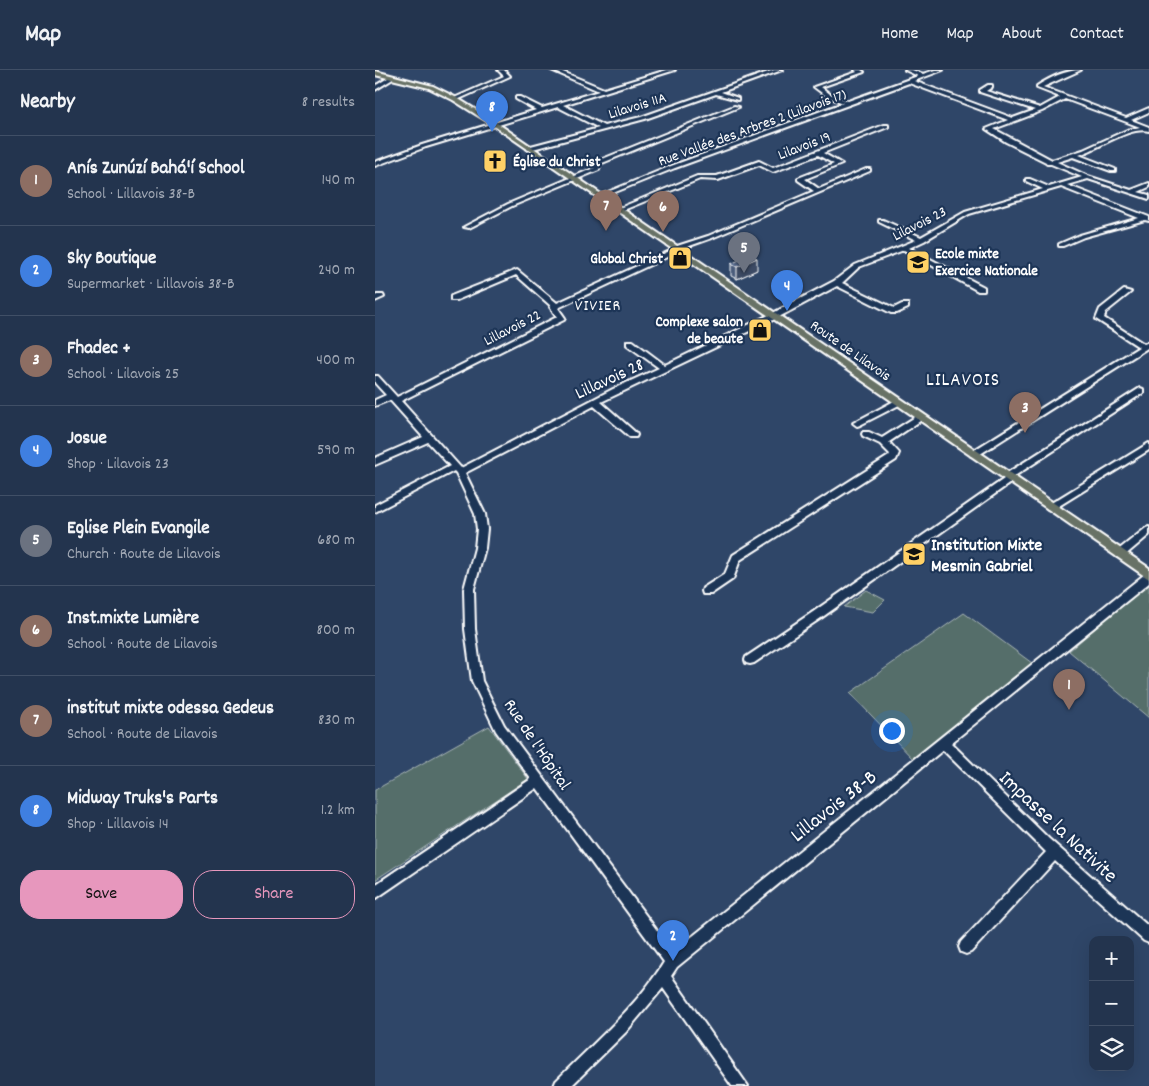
<!DOCTYPE html>
<html lang="en">
<head>
<meta charset="utf-8">
<style>
	body { margin:0; font-family:Dekko,sans-serif; background:#2f3f58; color:#f1f3f6 }
	.controls { position:absolute; right:15px; bottom:15px; display:grid; overflow:hidden; border-radius:10px; box-shadow:0 5px 20px #0002 }
	.controls button { width:45px; height:45px; display:grid; place-items:center; padding:0; border:0; border-bottom:1px solid #404f66; background:#23344e; color:#f1f3f6; font:25px sans-serif }
	.you { position:absolute; left:516px; top:660px; width:18px; height:18px; margin:-12px; border:4px solid #fff; border-radius:50%; background:#1a73e8; box-shadow:0 0 0 8px #1a73e833 }
	.badge { display:grid; place-items:center; width:32px; height:32px; border-radius:50%; background:#e797bd; color:#fff; font-size:16px; font-weight:700 }
	.pin { position:absolute; translate:-50% -41px; filter:drop-shadow(0 1px 2px #0008) }
	.pin::after { content:''; position:absolute; top:26px; width:18px; height:15px; background:inherit; clip-path:polygon(0 0,100% 0,50% 100%) }
	.list { margin:0; padding:0; list-style:none }
	h2 { display:flex; justify-content:space-between; align-items:center; height:65px; margin:0; padding:0 20px; font-size:21px }
	h2 small { font-size:16px; font-weight:400; color:#a3aab6 }
	.list li { display:grid; grid-template-columns:32px 1fr auto; gap:15px; align-items:center; box-sizing:border-box; height:90px; padding:0 20px; border-top:1px solid #404f66 }
	.list b { display:block; font-size:19px; white-space:nowrap }
	.list p { margin:0; font-size:16px; white-space:nowrap; color:#a3aab6 }
	.list em { font-size:16px; font-style:normal; color:#a3aab6 }
	.actions { display:flex; gap:10px; padding:15px 20px }
	.actions a { flex:1; padding:11px 0; border:1px solid #e797bd; border-radius:20px; text-align:center; font-size:18px; color:#e797bd }
	.actions .main { background:#e797bd; color:#111 }
	.icon { flex:none; width:28px; height:28px; fill:none; stroke:currentColor; stroke-width:2; stroke-linecap:round; stroke-linejoin:round }
	.map { position:relative; flex:none; width:774px; height:1016px; overflow:hidden }
	header { display:flex; align-items:center; gap:30px; box-sizing:border-box; height:70px; padding:0 25px; background:#23344e; border-bottom:1px solid #404f66 }
	header strong { font-size:24px }
	nav { display:flex; gap:28px; margin-inline-start:auto; font-size:18px }
	main { display:flex }
	aside { flex:1; background:#23344e }
	.map>svg:first-child { display:block }
	.green { fill:#546e6b; stroke:#aab6b5 }
	.lines { fill:none; stroke-linecap:round; stroke-linejoin:round }
	.minor-casing { stroke:#fff; stroke-width:4 }
	.major-casing { stroke:#fff; stroke-width:4 }
	.minor { fill:#1d3557; fill-rule:evenodd }
	.major { fill:#687266; fill-rule:evenodd }
	.wall { fill:#4c5d7c; stroke:#fff }
	.shaded-wall { fill:#3e4c65; stroke:#fff }
	.building { fill:#586c90; stroke:#fff }
	.labels { text-anchor:middle; stroke-width:4.5; stroke-linejoin:round; paint-order:stroke }
	.far-street-label { font-size:15px; fill:#fff; stroke:#1d3557 }
	.far-poi-label { font-size:15px; font-weight:bold; fill:#fff; stroke:#1d3557; text-anchor:start }
	.far-quarter-label { font-size:16px; letter-spacing:1px; fill:#fff; stroke:#1d3557 }
	.street-label { font-size:18px; fill:#fff; stroke:#1d3557 }
	.poi-label { font-size:18px; font-weight:bold; fill:#fff; stroke:#1d3557; text-anchor:start }
	.neighbourhood-label { font-size:19px; letter-spacing:1px; fill:#fff; stroke:#1d3557 }
	.near-street-label { font-size:21px; fill:#fff; stroke:#1d3557 }
</style>
</head>
<body>
<header>
<strong>Map</strong>
<nav><a>Home</a><a>Map</a><a>About</a><a>Contact</a></nav>
</header>
<main>
<aside>
<h2>Nearby<small>8 results</small></h2>
<ul class="list">
<li><span class="badge" style="background:#8d6e63">1</span><div><b>Anís Zunúzí Bahá'í School</b><p>School · Lillavois 38-B</p></div><em>140 m</em></li>
<li><span class="badge" style="background:#3f7fe0">2</span><div><b>Sky Boutique</b><p>Supermarket · Lillavois 38-B</p></div><em>240 m</em></li>
<li><span class="badge" style="background:#8d6e63">3</span><div><b>Fhadec +</b><p>School · Lilavois 25</p></div><em>400 m</em></li>
<li><span class="badge" style="background:#3f7fe0">4</span><div><b>Josue</b><p>Shop · Lilavois 23</p></div><em>590 m</em></li>
<li><span class="badge" style="background:#6b7280">5</span><div><b>Eglise Plein Evangile</b><p>Church · Route de Lilavois</p></div><em>680 m</em></li>
<li><span class="badge" style="background:#8d6e63">6</span><div><b>Inst.mixte Lumière</b><p>School · Route de Lilavois</p></div><em>800 m</em></li>
<li><span class="badge" style="background:#8d6e63">7</span><div><b>institut mixte odessa Gedeus</b><p>School · Route de Lilavois</p></div><em>830 m</em></li>
<li><span class="badge" style="background:#3f7fe0">8</span><div><b>Midway Truks's Parts</b><p>Shop · Lillavois 14</p></div><em>1.2 km</em></li>
</ul>
<div class="actions"><a class="main">Save</a><a>Share</a></div>
</aside>
<div class="map">
<svg width="774" height="1016" viewBox="0 0 774 1016">
	<rect width="100%" height="100%" fill="#2f4668"/>
	<filter id="ink" filterUnits="userSpaceOnUse"><feTurbulence type="fractalNoise" baseFrequency=".02" numOctaves="2"/><feDisplacementMap in="SourceGraphic" scale="10" xChannelSelector="R" yChannelSelector="G"/><feConvolveMatrix kernelMatrix="1 2 1 2 8 2 1 2 1" color-interpolation-filters="sRGB"/></filter>
	<g filter="url(#ink)">
		<g class="green">
			<path d="M774 512V648L694 581Z"/>
			<path d="M491 520 510 530 498 542 469 537Z"/>
			<path d="M589 543 661 596 539 690 475 623Z"/>
			<path d="M114 656 153 709 0 810V720Z"/>
		</g>
		<g class="lines">
			<g class="minor-casing">
				<g id="minor">
					<path d="M123 0H129L135 6 82 30 77 29 129 6Z"/>
					<path d="M176 0H183L229 19 292 0H300L188 35 229 56 266 47 399 0H407L346 22 363 28V30L341 24 270 49 154 80 152 79V77L224 58 183 37 51 77 0 96V92L47 75 161 40 141 29V27H145L167 38 224 21Z"/>
					<path d="M480 0H486L489 2 446 17 455 24 473 31 543 6 530 0H537L548 4 560 0H568L539 11 638 48 660 40 605 22V20L613 15H617V17L611 21 665 38 685 27 662 18V16C674 8 691 0 706 0L668 17 751 48 774 38V42L756 50 774 57V61C755 56 723 79 704 85L740 99V101H736L698 87 682 92 713 106 756 120 774 113V117L763 122 774 125V129L713 109 692 115 774 147V151L770 150 709 167 688 176H684V174L705 165 764 148 686 117 594 144 549 171 534 178 609 217V221H603L529 180 484 197 467 213 519 238 527 234H533V238L522 243H516L462 216 402 248 226 332 261 363 262 365 261 367H255L219 336 90 403 110 444 112 459 110 478 99 519 100 559 107 611 129 655 298 882 770 504 774 503V513L576 673 674 769 774 857V873L769 871 680 791 596 882 591 884 586 882 584 877 586 872 671 782 568 680 302 897 296 906 373 1016H357L288 918 251 962 196 1016H179L181 1011C218 973 261 938 289 892L162 718 0 829V815L156 709 121 661 97 611 90 559 89 519 100 478 102 459 100 444 81 403 79 401 0 442V435L75 396 53 372 0 395V388L48 367 15 330 0 336V330L11 325 0 313V306H3L22 327 182 247 175 237 176 236 141 205 82 230H76V226L142 200 182 233 299 179V177L333 166 439 121 423 110V108L459 94 443 85 398 102 384 95 343 110 325 109 246 141H242V139L322 106H342L384 91 398 98 509 55H513V57L448 83 467 94 430 109 444 119 491 99H495V101L337 168 306 179 305 181 183 238 190 248 189 250 26 331 86 398 238 319 284 298 252 275V271H258L290 295 396 244 459 211 480 195 541 170 504 152V150H508L546 167 590 142 668 119 651 111V109H655L674 117 707 107 676 94H672L671 92 631 72 611 59 633 50 534 13 300 98 228 127 223 126 296 96 468 33 451 26 439 17 482 2ZM690 29 765 57 752 60 708 80 677 90 619 59 667 41Z"/>
					<path d="M16 6 21 7 0 20V16Z"/>
					<path d="M359 36 364 37 225 94 224 100 137 136 94 158 89 157 133 134 219 98 220 92Z"/>
					<path d="M749 220 756 222 731 242 729 248 769 274 774 272V277L602 386H596L595 384 596 382 764 277 721 249 725 239Z"/>
					<path d="M2 225H8L9 227 0 231V226Z"/>
					<path d="M765 318 768 319V323L638 407V411L446 548 379 593 375 594 371 593 370 590 371 587 438 542 629 409 627 407 629 405Z"/>
					<path d="M523 329 526 330V334L485 355 482 356 478 353Z"/>
					<path d="M545 344 548 345V349L514 372 524 383 521 390 365 490 358 509 336 524H328L327 521 328 518 350 504 358 485 514 386 515 384 505 374 488 366 487 364 488 362H494L507 368Z"/>
					<path d="M774 373V380L679 439H673L671 437 673 435Z"/>
					<path d="M774 457V465L748 487H742L740 484 742 481 771 458Z"/>
				</g>
			</g>
			<g class="major-casing">
				<path id="major" d="M0 1 58 16 82 28 122 53 774 498V509L118 55 78 30 54 18 0 5Z"/>
			</g>
			<use href="#minor" class="minor"/>
			<use href="#major" class="major"/>
		</g>
		<path class="wall" d="M356 194 382 200 362 209 356 206Z"/>
		<path class="shaded-wall" d="M382 188V200L362 209V197Z"/>
		<path class="building" d="M376 184 382 188 362 197 356 194Z"/>
	</g>
	<defs>
		<g id="church-square" transform="scale(1.25)"><rect x="-9" y="-9" width="18" height="18" rx="4" fill="#ffd166" stroke="#1d3557"/><path d="M-1.2-6h2.4v3.5h3.3v2.4h-3.3V6h-2.4V-.1h-3.3v-2.4h3.3Z" fill="#111"/></g>
		<g id="shop-square" transform="scale(1.25)"><rect x="-9" y="-9" width="18" height="18" rx="4" fill="#ffd166" stroke="#1d3557"/><path d="M-5-2.5h2.3a2.7 3.5 0 0 1 5.4 0H5L5.5 6h-11ZM-1.5-2.5h3a1.5 2.3 0 0 0-3 0Z" fill="#111"/></g>
		<g id="school-square" transform="scale(1.25)"><rect x="-9" y="-9" width="18" height="18" rx="4" fill="#ffd166" stroke="#1d3557"/><path d="M0-5L7-2L0 1L-7-2ZM-4 1L0 2.5L4 1V4Q0 6-4 4Z" fill="#111"/></g>
	</defs>
	<g fill-rule="evenodd">
		<use href="#church-square" x="120" y="91"/>
		<use href="#shop-square" x="305" y="188"/>
		<use href="#school-square" x="543" y="192"/>
		<use href="#shop-square" x="385" y="260"/>
		<use href="#school-square" x="539" y="484"/>
	</g>
	<g class="labels">
		<g class="far-street-label">
			<text transform="translate(262 35) rotate(-17)" y="5">Lilavois 11A</text>
			<text transform="translate(377 57) rotate(-20)" y="5">Rue Vallée des Arbres 2 (Lilavois 17)</text>
			<text transform="translate(429 75) rotate(-21)" y="5">Lilavois 19</text>
			<text transform="translate(544 153) rotate(-27)" y="5">Lilavois 23</text>
			<text transform="translate(137 257) rotate(-27)" y="5">Lillavois 22</text>
			<text transform="translate(476 280) rotate(35)" y="5">Route de Lilavois</text>
		</g>
		<g class="far-poi-label">
			<text x="138" y="96">Église du Christ</text>
			<text x="560" y="188">Ecole mixte<tspan x="560" dy="17">Exercice Nationale</tspan></text>
			<text x="288" y="193" text-anchor="end">Global Christ</text>
			<text x="368" y="256" text-anchor="end">Complexe salon<tspan x="368" dy="17">de beaute</tspan></text>
		</g>
		<g class="far-quarter-label">
			<text x="223" y="240">VIVIER</text>
		</g>
		<g class="street-label">
			<text transform="translate(234 308) rotate(-25)" y="6">Lillavois 28</text>
			<text transform="translate(163 674) rotate(56)" y="6">Rue de l'Hôpital</text>
		</g>
		<g class="poi-label">
			<text x="556" y="480">Institution Mixte<tspan x="556" dy="21">Mesmin Gabriel</tspan></text>
		</g>
		<g class="neighbourhood-label">
			<text x="588" y="315">LILAVOIS</text>
		</g>
		<g class="near-street-label">
			<text transform="translate(458 735) rotate(-38)" y="7">Lillavois 38-B</text>
			<text transform="translate(684 756) rotate(43)" y="7">Impasse la Nativite</text>
		</g>
	</g>
</svg>
<div class="controls">
<button>+</button>
<button>−</button>
<button><svg class="icon" aria-label="layers" viewBox="0 0 24 24"><path d="M12 4l9 5-9 5-9-5zM3 14l9 5 9-5"/></svg></button>
</div>
<div class="you"></div>
<div class="pin badge" style="left:694px;top:640px;background:#8d6e63">1</div>
<div class="pin badge" style="left:298px;top:891px;background:#3f7fe0">2</div>
<div class="pin badge" style="left:650px;top:363px;background:#8d6e63">3</div>
<div class="pin badge" style="left:412px;top:241px;background:#3f7fe0">4</div>
<div class="pin badge" style="left:369px;top:203px;background:#6b7280">5</div>
<div class="pin badge" style="left:288px;top:162px;background:#8d6e63">6</div>
<div class="pin badge" style="left:231px;top:161px;background:#8d6e63">7</div>
<div class="pin badge" style="left:117px;top:62px;background:#3f7fe0">8</div>
</div>
</main>
</body>
</html>
